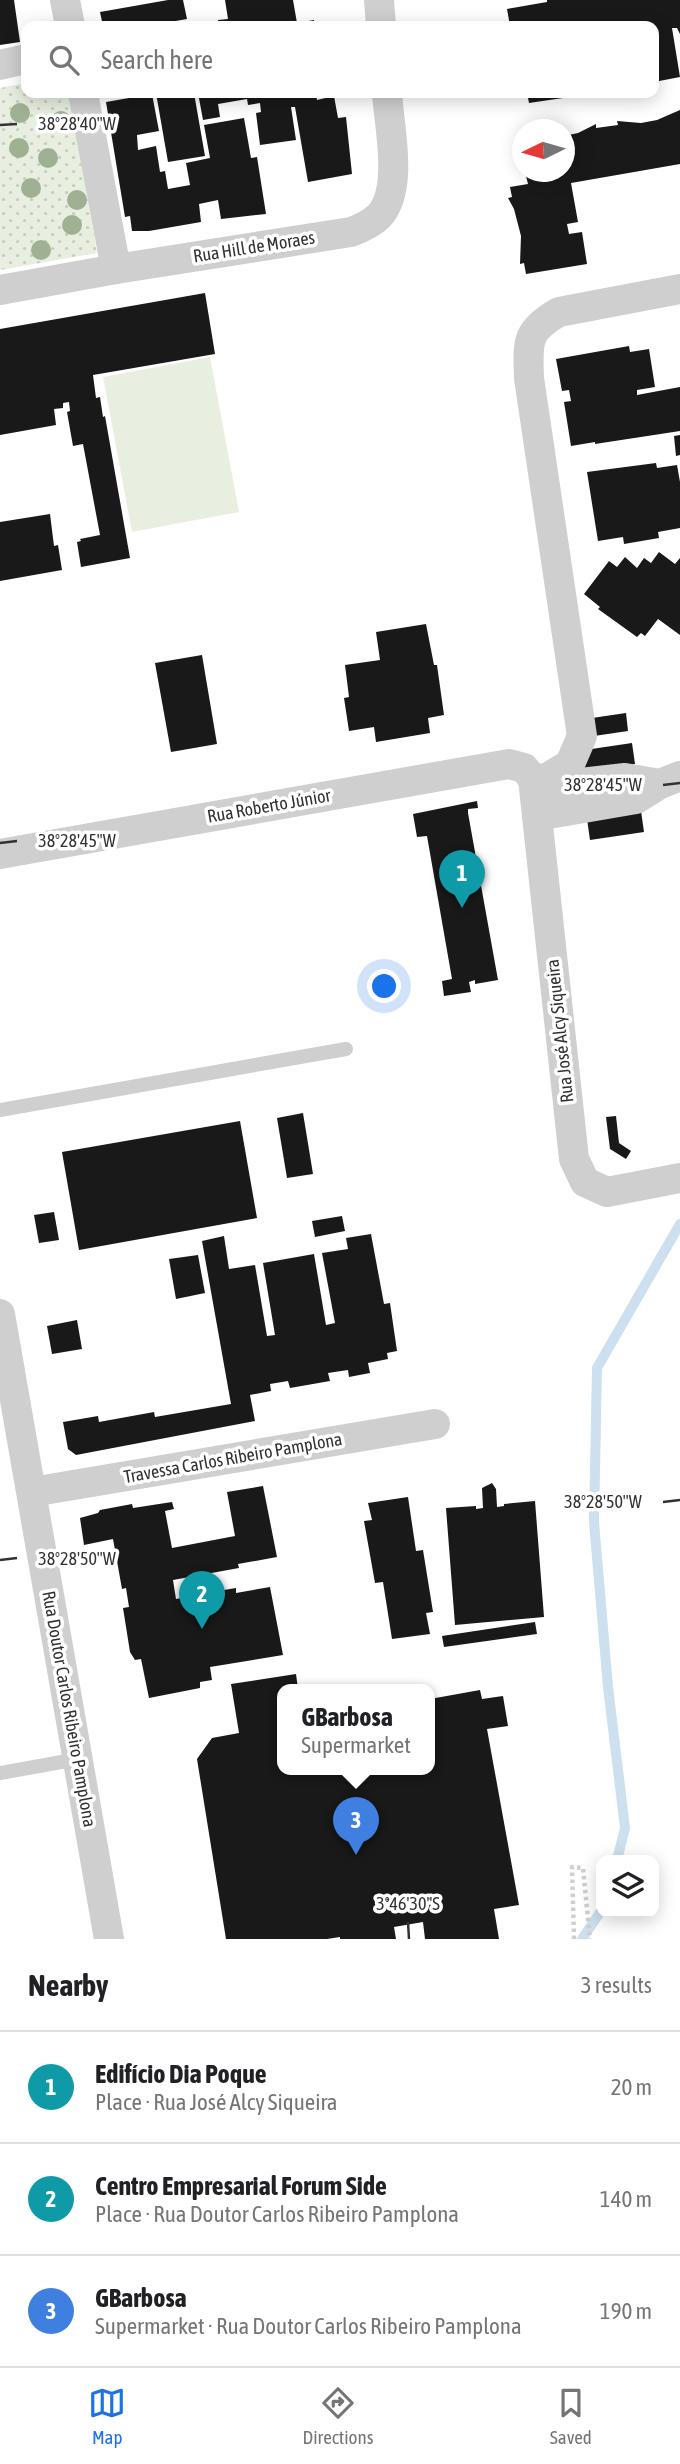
<!DOCTYPE html>
<html lang="en">
<head>
<meta charset="utf-8">
<style>
	body { margin:0; font-family:"Asap Condensed",sans-serif; background:#f2f2f2; color:#202124 }
	.controls { position:absolute; right:21px; bottom:21px; display:grid; overflow:hidden; border-radius:14px; box-shadow:0 4px 18px #0003 }
	.controls button { width:63px; height:63px; display:grid; place-items:center; padding:0; border:0; border-bottom:2px solid #e0e0e0; background:#fff; color:#202124; font:35px sans-serif }
	.compass { position:absolute; left:512px; top:119px; width:63px; height:63px; border-radius:50%; background:#fff; box-shadow:0 4px 18px #0003; rotate:265deg }
	.you { position:absolute; left:385px; top:987px; width:24px; height:24px; margin:-18px; border:5px solid #fff; border-radius:50%; background:#1a73e8; box-shadow:0 0 0 10px #1a73e833 }
	.badge { display:grid; place-items:center; width:46px; height:46px; border-radius:50%; background:#1a73e8; color:#fff; font-size:23px; font-weight:700 }
	.pin { position:absolute; translate:-50% -58px; filter:drop-shadow(0 2px 4px #0008) }
	.pin::after { content:''; position:absolute; top:37px; width:24px; height:21px; background:inherit; clip-path:polygon(0 0,100% 0,50% 100%) }
	.popup { position:absolute; left:277px; top:1684px; width:158px; height:91px; box-sizing:border-box; display:grid; place-content:center; border-radius:14px; background:#fff; filter:drop-shadow(0 2px 5px #0005); font-size:23px; white-space:nowrap; color:#757577 }
	.popup b { font-size:26px; color:#202124 }
	.popup::after { content:''; position:absolute; left:50%; top:100%; margin-left:-14px; border:14px solid transparent; border-top-color:#fff }
	.list { margin:0; padding:0; list-style:none }
	h2 { display:flex; justify-content:space-between; align-items:center; height:91px; margin:0; padding:0 28px; font-size:30px }
	h2 small { font-size:23px; font-weight:400; color:#757577 }
	.list li { display:grid; grid-template-columns:46px 1fr auto; gap:21px; align-items:center; box-sizing:border-box; height:112px; padding:0 28px; border-top:2px solid #e0e0e0 }
	.list b { display:block; font-size:26px; white-space:nowrap }
	.list p { margin:0; font-size:23px; white-space:nowrap; color:#757577 }
	.list em { font-size:23px; font-style:normal; color:#757577 }
	.icon { flex:none; width:38px; height:38px; fill:none; stroke:currentColor; stroke-width:2; stroke-linecap:round; stroke-linejoin:round }
	.map { position:relative; flex:none; width:680px; height:1939px; overflow:hidden }
	.search { position:absolute; background:#fff; box-shadow:0 4px 18px #0003; left:21px; right:21px; top:21px; height:77px; display:flex; align-items:center; gap:18px; box-sizing:border-box; padding:0 24px; border-radius:14px; color:#757577; font-size:26px }
	.sheet { height:427px; background:#fff }
	nav { display:flex; justify-content:space-around; align-items:center; box-sizing:border-box; height:98px; border-top:2px solid #e0e0e0; background:#fff; font-size:19px; color:#757577 }
	nav a { display:grid; justify-items:center; gap:4px }
	nav .on { color:#1a73e8 }
	.map>svg:first-child { display:block }
	.grass { fill:#e8efe0 }
	.park { fill:url(#park-dots) }
	.lines { fill:none; stroke-linecap:round; stroke-linejoin:round }
	.stream { stroke:#cce0ef; stroke-width:10 }
	.building { fill:#191919 }
	.path { stroke:#cfcfcf; stroke-width:4.5; stroke-dasharray:3.5 3.5; stroke-linecap:butt }
	.lane { stroke:#cfcfcf; stroke-width:14 }
	.street { stroke:#cfcfcf; stroke-width:30 }
	.tree { fill:#a0b193 }
	.ticks { fill:none; stroke:#323232; stroke-width:2.5 }
	.labels { text-anchor:middle; stroke-width:7; stroke-linejoin:round; paint-order:stroke }
	.street-label { font-size:18px; fill:#323232; stroke:#fff }
	.ticks-label { font-size:18px; text-anchor:middle; fill:#323232; stroke:#fff; stroke-width:7; stroke-linejoin:round; paint-order:stroke }
</style>
</head>
<body>
<div class="map">
<svg width="680" height="1939" viewBox="0 0 680 1939">
	<defs>
		<pattern id="park-dots" width="8" height="8" patternUnits="userSpaceOnUse" patternTransform="scale(1.75)"><rect width="8" height="8" fill="#e8efe0"/><path d="M2 2h.1M6 6h.1" fill="none" stroke="#c7cdc1" stroke-width="1.8" stroke-linecap="round"/></pattern>
	</defs>
	<rect width="100%" height="100%" fill="#fff"/>
	<path class="grass" d="M210 357 239 512 132 532 103 377Z"/>
	<path class="park" d="M26 83V93H69L97 253 0 270V88Z"/>
	<g class="lines">
		<g class="stream">
			<path d="M617 1860 625 1828 608 1687 594 1522 597 1368 680 1224"/>
			<path d="M582 1939 601 1911"/>
		</g>
	</g>
	<g class="building">
		<path d="M0 0H14L20 42 0 45Z"/>
		<path d="M168 0H183L187 19 170 22 171 26H103L100 12Z"/>
		<path d="M225 0H293L297 23 314 20 315 26H219L218 20 228 19Z"/>
		<path d="M547 0H680V34L677 28H672L680 77 654 82V26H510L507 9 547 2Z"/>
		<path d="M156 93H173V96L194 93 205 156 168 162Z"/>
		<path d="M198 93H302L303 97 316 94 317 100 334 96 338 118 346 117 352 174 308 182 295 107H291L296 140 260 145 256 113 261 112 260 103 248 105 247 99 218 104 220 117 203 120Z"/>
		<path d="M527 93H562L563 98 529 103Z"/>
		<path d="M152 94 159 131 137 135 138 150 156 146 160 172 165 171 168 189 190 185 186 163 210 158 204 125 244 118 251 158 257 157 266 214 221 219 218 200 199 204 201 222 149 231H132L130 216 125 217 106 102Z"/>
		<path d="M680 110V164L571 183 578 222 567 224 569 234 582 232 587 264 526 274 524 263 520 264 521 236 514 209 508 198 512 197 510 187 528 184 525 172H564V136L578 133 596 124V128L618 125 617 121 641 123 657 120Z"/>
		<path d="M205 293 215 354 93 375 96 398 100 397 103 417 105 416 130 558 81 567 77 542 81 541 80 539 100 535 83 444 73 446 67 412 70 411 69 402 63 403V408L54 409 56 425 0 435V329Z"/>
		<path d="M629 346 630 352 649 349 655 387 637 390V395L680 387V431L595 444V442L571 446 564 402 571 401 569 390 562 391 556 359Z"/>
		<path d="M680 435V455L676 456 674 436Z"/>
		<path d="M656 463 657 468 677 465 680 482V528L658 532 659 538 624 544 623 537 598 541 587 472Z"/>
		<path d="M50 514 54 546 58 545 62 570 0 581V522Z"/>
		<path d="M659 552 675 564 680 558V635L658 619 645 636 641 633 637 637 598 609 600 607 584 594 609 561 617 567 625 557 637 568 644 558 651 563Z"/>
		<path d="M426 624 434 665H437L444 715 428 718 430 733 376 742 374 727 349 731 344 698 349 697 345 665 380 660 376 632Z"/>
		<path d="M202 655 217 744 171 752 155 663Z"/>
		<path d="M626 713 628 731 594 736 592 718Z"/>
		<path d="M632 743 635 764 581 771 578 751Z"/>
		<path d="M477 801 478 808 468 809V813L498 980 475 984V980L469 982 471 992 444 996 442 981 452 979 427 836 417 837 413 814Z"/>
		<path d="M641 811 644 832 590 840 587 819Z"/>
		<path d="M303 1113 313 1174 287 1178 277 1118Z"/>
		<path d="M616 1116 619 1143 631 1151 626 1159 610 1149 606 1117Z"/>
		<path d="M240 1121 257 1218 79 1250 62 1152Z"/>
		<path d="M54 1212 59 1240 39 1243 34 1215Z"/>
		<path d="M342 1216 345 1231 315 1237 312 1221Z"/>
		<path d="M371 1234 384 1304 390 1303 397 1351 387 1353 388 1359 368 1363 370 1373 349 1377 348 1370 328 1373 330 1381 290 1388 288 1381 270 1384 271 1391 250 1395 255 1421 76 1455 68 1449 63 1422 98 1416 99 1422 154 1412 155 1417 231 1404 202 1241 224 1236 229 1269 255 1265 267 1336 275 1335 263 1263 314 1254 326 1325 335 1323 322 1253 348 1249 346 1238Z"/>
		<path d="M198 1255 205 1293 176 1299 169 1259Z"/>
		<path d="M77 1320 82 1349 52 1354 47 1326Z"/>
		<path d="M492 1483 496 1489 497 1507 504 1506V1504L535 1501 544 1617 455 1625 446 1508 476 1506V1509L483 1508 482 1488Z"/>
		<path d="M263 1486 277 1557 238 1564 239 1568 173 1580 176 1599 187 1597 188 1602 207 1598 206 1593 236 1588V1593L270 1587 283 1655 210 1667 212 1680 200 1682V1688L149 1698 141 1659 135 1660 130 1652 123 1608 129 1607 126 1588 122 1589 113 1539 84 1545 80 1518 98 1513 100 1510 132 1504 133 1508 172 1502 174 1509 165 1511 172 1548 235 1536 227 1492Z"/>
		<path d="M408 1497 416 1551 423 1550 433 1612 426 1613 430 1634 392 1639 383 1582 375 1583 364 1521 372 1520 368 1503Z"/>
		<path d="M535 1622 537 1634 444 1647 442 1636Z"/>
		<path d="M296 1674 298 1689H282V1769H430V1699L480 1690 482 1699 503 1696 508 1726 487 1729 519 1905 494 1909 499 1939H425L423 1922 394 1927 396 1939H340V1937L327 1939H226L197 1759 212 1738 239 1733 231 1684Z"/>
	</g>
	<g class="lines">
		<path class="path" d="M574 1939 572 1867 583 1868 590 1939"/>
		<g class="lane">
			<path d="M0 1110 346 1049"/>
			<path d="M0 1773 78 1759"/>
		</g>
		<g class="street">
			<path d="M65 0 70 26"/>
			<path d="M379 0 381 26"/>
			<path d="M0 65 26 59"/>
			<path d="M83 93 116 269"/>
			<path d="M0 290 116 269 351 232C362 228 371 224 379 216 404 190 389 126 387 93"/>
			<path d="M533 779 547 778 570 764 582 736 529 378C528 343 525 331 559 312L680 289"/>
			<path d="M533 779 574 1159 585 1182 607 1192 680 1178"/>
			<path d="M536 788 625 778 660 784"/>
			<path d="M537 816 636 799 660 784 680 776"/>
			<path d="M0 854 509 764 524 768 533 779"/>
			<path d="M0 1314 109 1939"/>
			<path d="M32 1492 435 1424"/>
		</g>
	</g>
	<g class="tree">
		<circle cx="20" cy="113" r="10"/>
		<circle cx="61" cy="121" r="10"/>
		<circle cx="19" cy="148" r="10"/>
		<circle cx="48" cy="158" r="10"/>
		<circle cx="31" cy="188" r="10"/>
		<circle cx="77" cy="200" r="10"/>
		<circle cx="72" cy="225" r="10"/>
		<circle cx="41" cy="250" r="10"/>
	</g>
	<path class="ticks" d="M0 125 17 124M663 785 680 783M0 843 17 841M663 1502 680 1500M0 1560 17 1558M408 1922 409 1939"/>
	<g class="labels">
		<g class="street-label">
			<text transform="translate(254 247) rotate(-9)" y="6">Rua Hill de Moraes</text>
			<text transform="translate(269 806) rotate(-10)" y="6">Rua Roberto Júnior</text>
			<text transform="translate(560 1031) rotate(-96)" y="6">Rua José Alcy Siqueira</text>
			<text transform="translate(233 1458) rotate(-10)" y="6">Travessa Carlos Ribeiro Pamplona</text>
			<text transform="translate(69 1709) rotate(80)" y="6">Rua Doutor Carlos Ribeiro Pamplona</text>
		</g>
	</g>
	<g class="ticks-label">
		<text x="77" y="130">38°28'40"W</text>
		<text x="603" y="791">38°28'45"W</text>
		<text x="77" y="847">38°28'45"W</text>
		<text x="603" y="1508">38°28'50"W</text>
		<text x="77" y="1565">38°28'50"W</text>
		<text x="408" y="1910">3°46'30"S</text>
	</g>
</svg>
<div class="controls">
<button><svg class="icon" aria-label="layers" viewBox="0 0 24 24"><path d="M12 4l9 5-9 5-9-5zM3 14l9 5 9-5"/></svg></button>
</div>
<svg class="compass" viewBox="-18 -18 36 36"><path d="M0-13l5 13h-10z" fill="#e53935"/><path d="M0 13l5-13h-10z" fill="#757577"/></svg>
<div class="you"></div>
<div class="pin badge" style="left:462px;top:908px;background:#0f9aa8">1</div>
<div class="pin badge" style="left:202px;top:1629px;background:#0f9aa8">2</div>
<div class="pin badge" style="left:356px;top:1855px;background:#3f7fe0">3</div>
<div class="popup"><b>GBarbosa</b>Supermarket</div>
<div class="search"><svg class="icon" aria-label="search" viewBox="0 0 24 24"><circle cx="10" cy="10" r="6"/><path d="M15 15l6 6"/></svg>Search here</div>
</div>
<section class="sheet">
<h2>Nearby<small>3 results</small></h2>
<ul class="list">
<li><span class="badge" style="background:#0f9aa8">1</span><div><b>Edifício Dia Poque</b><p>Place · Rua José Alcy Siqueira</p></div><em>20 m</em></li>
<li><span class="badge" style="background:#0f9aa8">2</span><div><b>Centro Empresarial Forum Side</b><p>Place · Rua Doutor Carlos Ribeiro Pamplona</p></div><em>140 m</em></li>
<li><span class="badge" style="background:#3f7fe0">3</span><div><b>GBarbosa</b><p>Supermarket · Rua Doutor Carlos Ribeiro Pamplona</p></div><em>190 m</em></li>
</ul>
</section>
<nav>
<a class="on"><svg class="icon" aria-label="map" viewBox="0 0 24 24"><path d="M3 6l6-2 6 2 6-2v14l-6 2-6-2-6 2zM9 4v14M15 6v14"/></svg>Map</a>
<a><svg class="icon" aria-label="directions" viewBox="0 0 24 24"><path d="M12 3l9 9-9 9-9-9zM9 14v-3h6M13 9l2 2-2 2"/></svg>Directions</a>
<a><svg class="icon" aria-label="saved" viewBox="0 0 24 24"><path d="M7 4h10v16l-5-4-5 4z"/></svg>Saved</a>
</nav>
</body>
</html>
